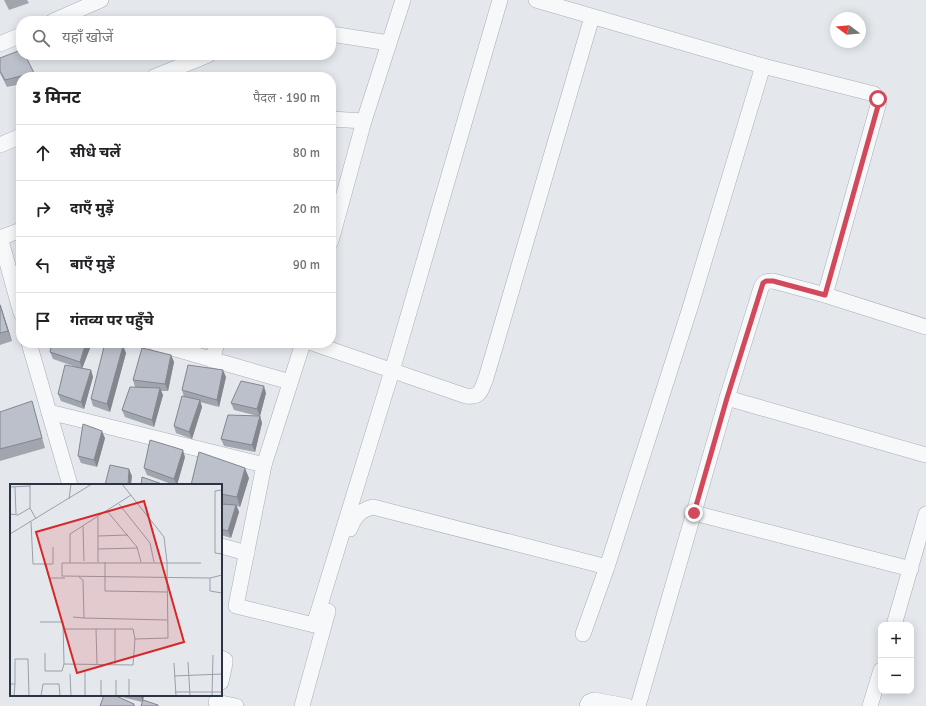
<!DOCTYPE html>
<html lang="hi">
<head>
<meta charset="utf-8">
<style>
	body { margin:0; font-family:Signika,"Noto Sans Devanagari",sans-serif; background:#f2f2f2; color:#202124 }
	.controls { position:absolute; right:12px; bottom:12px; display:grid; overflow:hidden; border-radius:8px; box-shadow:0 2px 10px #0003 }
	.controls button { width:36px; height:36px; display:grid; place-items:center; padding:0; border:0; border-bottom:1px solid #e0e0e0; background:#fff; color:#202124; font:20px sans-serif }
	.compass { position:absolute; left:830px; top:12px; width:36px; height:36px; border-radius:50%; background:#fff; box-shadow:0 2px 10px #0003; rotate:286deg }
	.stop { position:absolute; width:12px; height:12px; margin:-9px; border:3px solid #d1495b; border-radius:50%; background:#fff }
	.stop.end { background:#d1495b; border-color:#fff; box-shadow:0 1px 4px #0008 }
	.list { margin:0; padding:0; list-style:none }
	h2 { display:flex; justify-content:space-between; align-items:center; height:52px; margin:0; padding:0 16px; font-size:17px }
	h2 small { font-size:13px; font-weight:400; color:#757577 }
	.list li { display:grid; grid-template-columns:26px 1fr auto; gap:12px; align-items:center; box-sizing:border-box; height:56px; padding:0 16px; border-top:1px solid #e0e0e0 }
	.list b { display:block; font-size:15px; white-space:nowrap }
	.list em { font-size:13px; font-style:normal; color:#757577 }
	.icon { flex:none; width:22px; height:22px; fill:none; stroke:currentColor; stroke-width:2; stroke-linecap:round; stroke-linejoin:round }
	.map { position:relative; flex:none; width:926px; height:706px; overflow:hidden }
	.search { position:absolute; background:#fff; box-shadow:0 2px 10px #0003; left:16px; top:16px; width:320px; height:44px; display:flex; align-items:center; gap:10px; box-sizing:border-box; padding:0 14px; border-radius:16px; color:#757577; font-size:15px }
	.panel { position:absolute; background:#fff; box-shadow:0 2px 10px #0003; left:16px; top:72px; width:320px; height:276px; border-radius:16px }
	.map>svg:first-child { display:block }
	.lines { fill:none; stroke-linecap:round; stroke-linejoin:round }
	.street-casing { stroke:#a9aeb7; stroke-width:16 }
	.street { stroke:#f7f8fa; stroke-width:15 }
	.wall { fill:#a1a5ae }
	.shaded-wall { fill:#83868d }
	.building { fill:#bbc0ca; stroke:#83868d }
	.route { stroke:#d1495b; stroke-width:5 }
	.inset-road { fill:none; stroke:#9a9fa9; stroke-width:1 }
	.view { fill:#d62828; fill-opacity:0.15; stroke:#d62828; stroke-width:2 }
	.inset-edge { fill:none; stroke:#2b3445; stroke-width:2 }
</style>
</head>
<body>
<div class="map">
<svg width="926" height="706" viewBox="0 0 926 706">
	<rect width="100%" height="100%" fill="#e4e7ec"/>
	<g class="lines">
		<g class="street-casing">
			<g id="street">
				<path d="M536 0 763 66 874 94 879 102 825 295 773 281C767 281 764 281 761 288L727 398 638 706"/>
				<path d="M53 21 101 0"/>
				<path d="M331 34 389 43"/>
				<path d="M0 44 21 35"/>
				<path d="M154 77 208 55"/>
				<path d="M331 119 364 121"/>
				<path d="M0 145 21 136"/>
				<path d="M0 237 21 313"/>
				<path d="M0 238 21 230"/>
				<path d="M331 241 364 121 403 0"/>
				<path d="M825 295 926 327"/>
				<path d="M29 343 70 485"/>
				<path d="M155 343 290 382"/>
				<path d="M303 343 264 465 236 606 314 625 392 371 500 0"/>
				<path d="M312 343 466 396C481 398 481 390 486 378L592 17"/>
				<path d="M212 360 217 343"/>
				<path d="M727 398 926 455"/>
				<path d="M49 412 264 465"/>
				<path d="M694 513 911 569"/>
				<path d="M350 529C354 517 360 510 373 507L607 567 583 634"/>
				<path d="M221 546 247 553"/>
				<path d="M607 567 690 308 763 66"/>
				<path d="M894 625 926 514"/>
				<path d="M221 658 225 660V663L221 682"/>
				<path d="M216 702 236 706"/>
				<path d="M302 706 328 611"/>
				<path d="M587 706 589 702 594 700 627 706"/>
				<path d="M870 706 881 670"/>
			</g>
		</g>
		<use href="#street" class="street"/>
	</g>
	<g class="wall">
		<path d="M4 0H27L29 3 9 10Z"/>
		<path d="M0 58 34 73 36 77H21V84L7 87 0 73Z"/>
		<path d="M0 304 12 341 0 345Z"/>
		<path d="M52 343H92L82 368 91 370 93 377 84 409 61 401 58 394 79 368 53 359 50 352Z"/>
		<path d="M123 346 126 353 110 412 93 406 91 399Z"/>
		<path d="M171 355 174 362 168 391H161L163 395 154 427 125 417 122 410 135 387 133 380Z"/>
		<path d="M226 377 219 407 200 402 202 407 192 439 176 433 174 426 184 397 182 390Z"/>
		<path d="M266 393 260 416 262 423 255 452 224 446 221 439 258 416 234 410 231 403Z"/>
		<path d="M0 412H35L45 448 0 461Z"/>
		<path d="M105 438 97 467 81 463 78 456Z"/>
		<path d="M185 457 177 485H174L147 475 144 468Z"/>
		<path d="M249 478 240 507 237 506 239 512 231 538 221 535V485Z"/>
		<path d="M104 695H144L143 700 142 702 114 695 134 704 135 706H100Z"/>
	</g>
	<g class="shaded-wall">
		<path d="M0 304 1 306 12 341 8 331Z"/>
		<path d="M86 343H92L82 369 80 362Z"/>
		<path d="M123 346 126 353 110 412 107 404Z"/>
		<path d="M171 355 174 362 168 391 165 384Z"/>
		<path d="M91 370 93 377 84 409 81 402Z"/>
		<path d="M223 370 226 377 219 407 217 400Z"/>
		<path d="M264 386 266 393 260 416 257 409Z"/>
		<path d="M160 388 163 395 154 427 152 420Z"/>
		<path d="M200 400 202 407 192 439 189 432Z"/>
		<path d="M260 416 262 423 255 452 252 445Z"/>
		<path d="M102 431 105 438 97 467 94 460Z"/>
		<path d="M183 450 185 457 177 485 174 479Z"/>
		<path d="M245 468 249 478 240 507 237 497Z"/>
		<path d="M129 469 132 476 131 485H128Z"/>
		<path d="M236 505 239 512 231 538 228 531Z"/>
		<path d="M140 695H144L143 702Z"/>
	</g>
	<g class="building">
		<path d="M21 50V55H25L34 73 5 80 0 71V58Z"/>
		<path d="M21 173V182L18 174Z"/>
		<path d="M0 305 8 331 0 333Z"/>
		<path d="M52 343H86L80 362 50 352Z"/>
		<path d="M105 343H110L123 346 107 404 91 399Z"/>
		<path d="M142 348 171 355 165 384 133 380Z"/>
		<path d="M65 365 91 370 81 402 58 394Z"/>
		<path d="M188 365 223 370 217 400 182 390Z"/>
		<path d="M241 381 264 386 257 409 231 403Z"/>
		<path d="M130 387 160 388 152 420 122 410Z"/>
		<path d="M182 396 200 400 189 432 174 426Z"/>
		<path d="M32 401 42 438 0 449V412Z"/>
		<path d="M228 415 260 416 252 445 221 439Z"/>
		<path d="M83 424 102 431 94 460 78 456Z"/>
		<path d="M150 440 183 450 174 479 144 468Z"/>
		<path d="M199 452 245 468 237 497 221 494V485H191Z"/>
		<path d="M110 465 129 469 128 485H105Z"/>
		<path d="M142 477 165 485H141Z"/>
		<path d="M221 504 236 505 228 531 221 529Z"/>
		<path d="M104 695H114L134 704 133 706H100Z"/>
		<path d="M143 700 158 705V706H141Z"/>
	</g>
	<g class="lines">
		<path class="route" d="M694 513 727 398 763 283 766 281H773L825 295 878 106V99"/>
	</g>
	<g transform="translate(10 484)">
		<rect width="212" height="212" fill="#e4e7ec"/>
		<path class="inset-road" d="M20 0V24L26 35M0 3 20 2M5 3 6 30M212 6 205 7V69L212 70M59 15 61 0M109 20 140 59 144 78M97 27 127 63 131 78M0 30 8 31 20 24M88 33V78M21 38 23 80H43V63M73 42 74 77M0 50 82 0M88 52 118 51M88 65 127 64M95 78V107L157 108M60 79V50L121 11M191 79H52V92L200 94 212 91M36 80 39 94H55M200 94V107L212 109M63 133 74 134 73 96 69 93M74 134 157 136M30 138H53L54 180 123 181 125 155M54 145H123L125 155 158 154 157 78 154 53 112 0M86 145 87 180M105 145V180M35 169V187H52L54 180M178 178 180 212M164 179 166 212M75 186V212M60 190 61 212M164 192 212 190M91 196V212M106 196V212M0 200H5L4 212M5 200V175H18L19 212M165 208H212M31 212 33 200H49L50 212M119 212V195M202 212 203 171"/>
		<path class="view" d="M134 17 174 158 67 189 26 48Z"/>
		<rect width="212" height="212" class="inset-edge"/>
	</g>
</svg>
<div class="controls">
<button>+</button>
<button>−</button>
</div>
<svg class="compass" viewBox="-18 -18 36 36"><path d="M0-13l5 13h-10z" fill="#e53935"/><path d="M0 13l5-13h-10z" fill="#757577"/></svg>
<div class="stop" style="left:878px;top:99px"></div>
<div class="stop end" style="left:694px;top:513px"></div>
<div class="search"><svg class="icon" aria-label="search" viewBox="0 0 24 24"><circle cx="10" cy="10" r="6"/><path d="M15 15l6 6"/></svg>यहाँ खोजें</div>
<section class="panel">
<h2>3 मिनट<small>पैदल · 190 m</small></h2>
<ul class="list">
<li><svg class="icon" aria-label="ahead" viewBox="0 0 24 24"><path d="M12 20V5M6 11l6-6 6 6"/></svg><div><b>सीधे चलें</b></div><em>80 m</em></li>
<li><svg class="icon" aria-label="right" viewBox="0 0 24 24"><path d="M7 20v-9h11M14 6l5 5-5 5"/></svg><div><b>दाएँ मुड़ें</b></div><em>20 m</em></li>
<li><svg class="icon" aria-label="left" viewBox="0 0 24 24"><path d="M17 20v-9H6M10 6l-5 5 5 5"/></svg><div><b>बाएँ मुड़ें</b></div><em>90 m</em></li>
<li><svg class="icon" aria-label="arrive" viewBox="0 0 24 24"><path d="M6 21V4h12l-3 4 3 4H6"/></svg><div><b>गंतव्य पर पहुँचे</b></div></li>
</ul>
</section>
</div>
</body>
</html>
